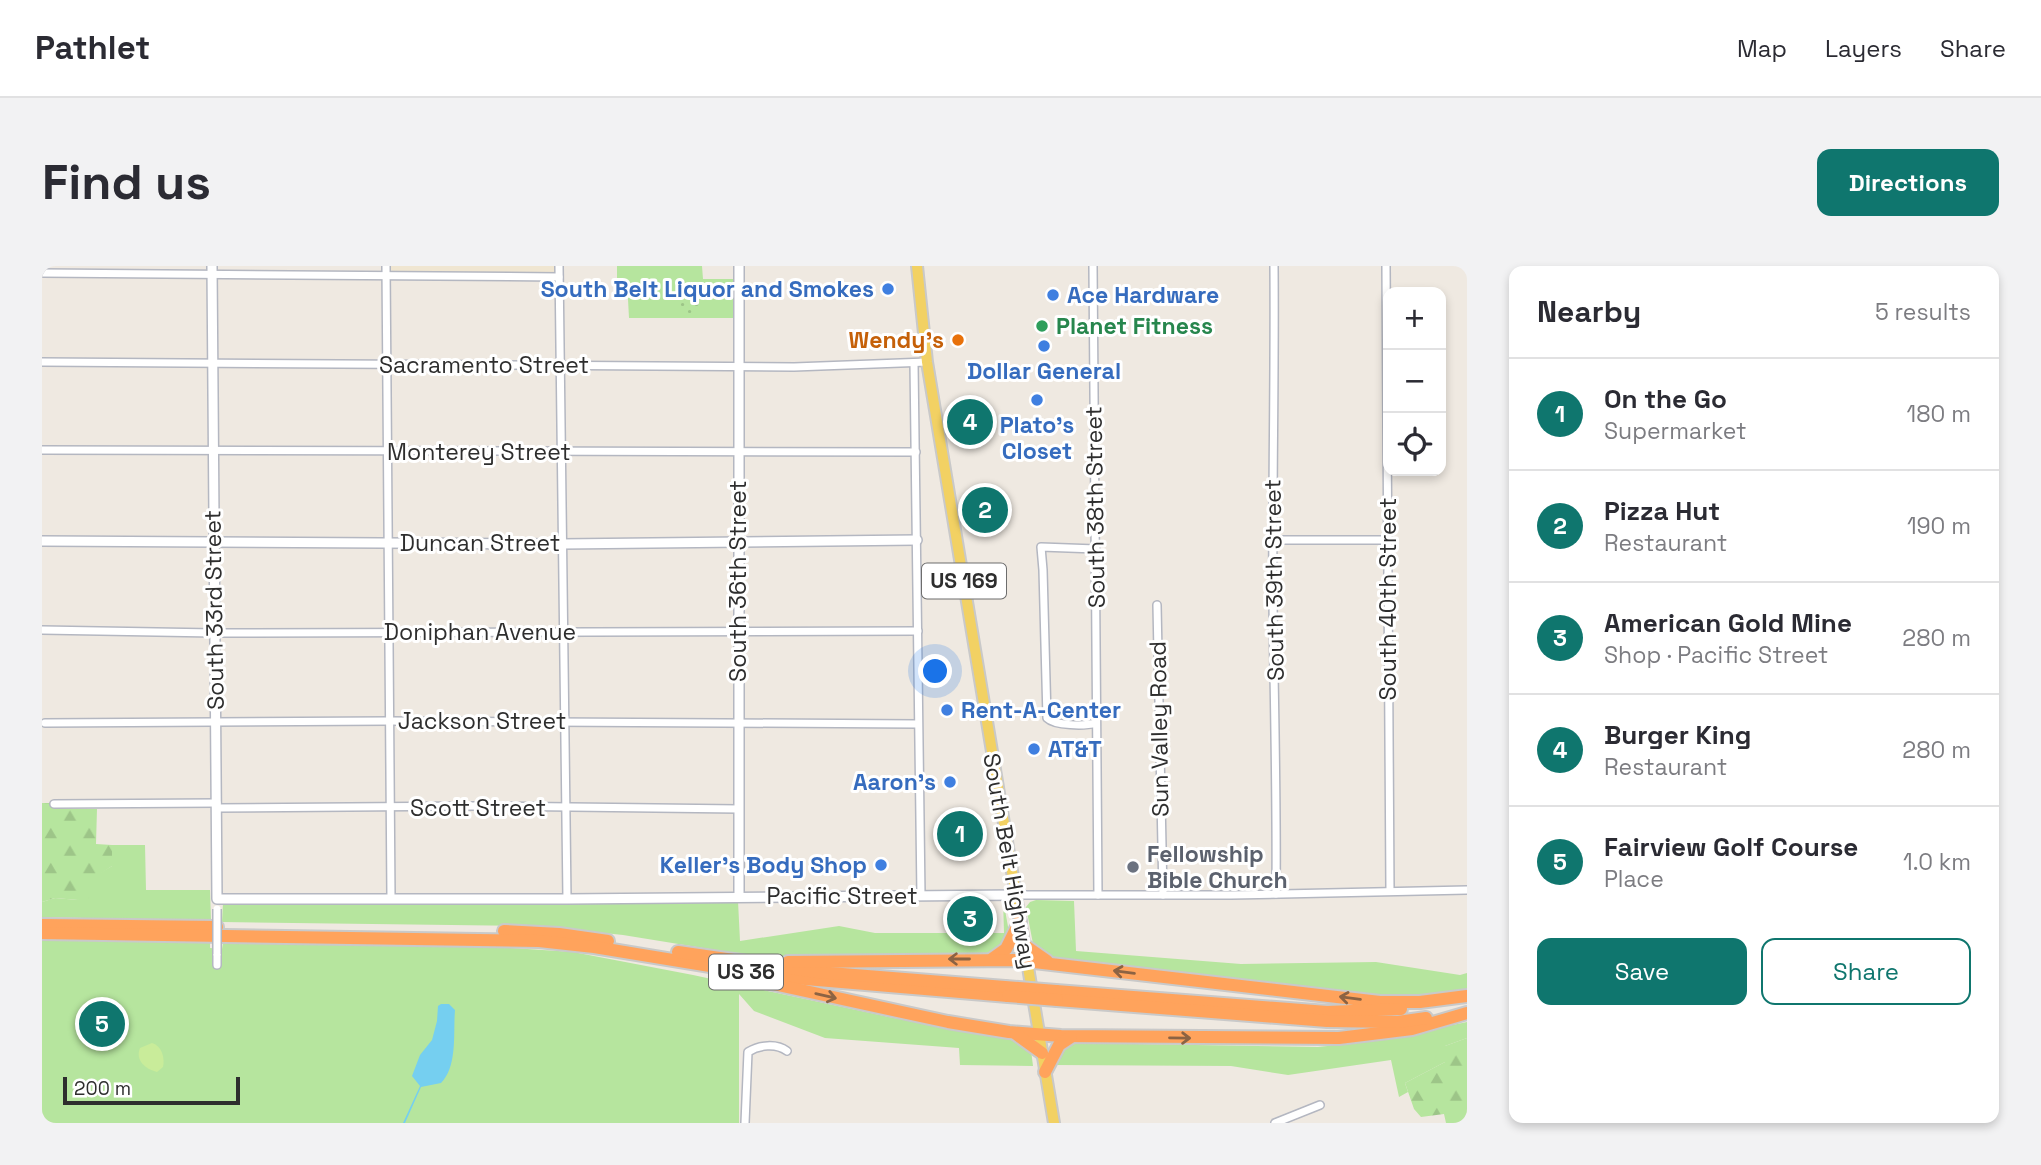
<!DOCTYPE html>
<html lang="en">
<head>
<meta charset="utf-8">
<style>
	body { margin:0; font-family:"Space Grotesk",sans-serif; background:#f2f2f3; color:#2b2b33 }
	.controls { position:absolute; right:21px; top:21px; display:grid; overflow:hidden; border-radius:14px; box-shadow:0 4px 10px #0003 }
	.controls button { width:63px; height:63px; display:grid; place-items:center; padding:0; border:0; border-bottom:2px solid #e1e1e2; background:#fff; color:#2b2b33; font:35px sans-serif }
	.scale { position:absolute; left:21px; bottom:18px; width:177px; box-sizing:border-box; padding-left:7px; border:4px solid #2e2e2e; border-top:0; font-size:19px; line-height:24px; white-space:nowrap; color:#2e2e2e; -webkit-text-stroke:5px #fff; paint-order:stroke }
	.you { position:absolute; left:894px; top:406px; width:24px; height:24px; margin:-18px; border:5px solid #fff; border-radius:50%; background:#1a73e8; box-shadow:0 0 0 10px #1a73e833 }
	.badge { display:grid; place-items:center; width:46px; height:46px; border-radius:50%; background:#0f766e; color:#fff; font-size:23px; font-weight:700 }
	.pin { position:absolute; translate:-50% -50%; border:4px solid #fff; box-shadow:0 2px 7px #0006 }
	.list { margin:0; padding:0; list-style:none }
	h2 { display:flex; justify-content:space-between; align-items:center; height:91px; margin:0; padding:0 28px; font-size:30px }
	h2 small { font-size:23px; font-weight:400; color:#7c7c81 }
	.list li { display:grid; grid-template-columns:46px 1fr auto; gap:21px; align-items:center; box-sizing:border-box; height:112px; padding:0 28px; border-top:2px solid #e1e1e2 }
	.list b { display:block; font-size:26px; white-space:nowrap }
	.list p { margin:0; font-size:23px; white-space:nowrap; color:#7c7c81 }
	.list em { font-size:23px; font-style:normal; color:#7c7c81 }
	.actions { display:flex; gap:14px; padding:21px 28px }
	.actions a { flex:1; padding:16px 0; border:2px solid #0f766e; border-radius:14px; text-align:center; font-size:24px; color:#0f766e }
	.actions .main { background:#0f766e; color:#fff }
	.icon { flex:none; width:38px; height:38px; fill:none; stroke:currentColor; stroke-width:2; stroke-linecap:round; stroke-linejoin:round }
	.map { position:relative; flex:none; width:1425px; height:857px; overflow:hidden; border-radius:14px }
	header { display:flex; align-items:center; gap:42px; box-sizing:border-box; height:98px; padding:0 35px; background:#fff; border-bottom:2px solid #e1e1e2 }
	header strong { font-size:33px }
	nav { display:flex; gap:38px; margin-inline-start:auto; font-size:24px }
	.intro { display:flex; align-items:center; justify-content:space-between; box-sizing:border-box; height:168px; padding:0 42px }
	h1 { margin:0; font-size:49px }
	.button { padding:18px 32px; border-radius:14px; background:#0f766e; color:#fff; font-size:24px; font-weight:700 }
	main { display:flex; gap:42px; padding:0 42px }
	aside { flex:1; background:#fff; border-radius:14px; box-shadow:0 4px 10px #0003 }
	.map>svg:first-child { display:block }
	.education { fill:#f0e6d1 }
	.grass { fill:#b6e59e }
	.forest { fill:url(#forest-firs) }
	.garden { fill:url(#garden-dots) }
	.pitch { fill:#c9ec9a }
	.water { fill:#75cff0 }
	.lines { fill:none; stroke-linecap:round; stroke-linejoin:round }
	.minor-casing { stroke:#b4b7c1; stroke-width:10 }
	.tertiary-casing { stroke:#b4b7c1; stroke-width:12 }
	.primary-casing { stroke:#c9c9c9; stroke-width:14 }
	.motorway-casing { stroke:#c9c9c9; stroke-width:16 }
	.minor { stroke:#fff; stroke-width:7 }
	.tertiary { stroke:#fff; stroke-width:9 }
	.primary { stroke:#f2d163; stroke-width:10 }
	.motorway { stroke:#ffa35c; stroke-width:12 }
	.minor-bridge-casing { stroke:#b4b7c1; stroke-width:10; stroke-linecap:butt }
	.motorway-bridge-casing { stroke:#c9c9c9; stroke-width:16; stroke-linecap:butt }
	.minor-bridge { stroke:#fff; stroke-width:7 }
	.motorway-bridge { stroke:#ffa35c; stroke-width:12 }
	.oneway { stroke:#8c6343 }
	.shop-dot { fill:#3f7fe0; stroke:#fff; stroke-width:2.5 }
	.leisure-dot { fill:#2e9e5b; stroke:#fff; stroke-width:2.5 }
	.food-dot { fill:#e8710a; stroke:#fff; stroke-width:2.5 }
	.worship-dot { fill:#6b7280; stroke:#fff; stroke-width:2.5 }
	.labels { text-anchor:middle; stroke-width:6; stroke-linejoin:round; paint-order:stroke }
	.shield { fill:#fff; stroke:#6d6d6d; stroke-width:2 }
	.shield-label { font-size:21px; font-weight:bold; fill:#2e2e2e }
	.shop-label { font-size:23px; font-weight:bold; fill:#366cbe; stroke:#fff; text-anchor:end }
	.leisure-label { font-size:23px; font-weight:bold; fill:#27864d; stroke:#fff; text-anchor:start }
	.food-label { font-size:23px; font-weight:bold; fill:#c56008; stroke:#fff; text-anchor:end }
	.street-label { font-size:23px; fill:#2e2e2e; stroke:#fff }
	.worship-label { font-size:23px; font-weight:bold; fill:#5b616d; stroke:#fff; text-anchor:start }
</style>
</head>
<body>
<header>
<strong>Pathlet</strong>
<nav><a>Map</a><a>Layers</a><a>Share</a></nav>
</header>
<div class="intro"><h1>Find us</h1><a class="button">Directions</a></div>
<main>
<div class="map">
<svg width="1425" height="857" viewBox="0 0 1425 857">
	<defs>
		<pattern id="forest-firs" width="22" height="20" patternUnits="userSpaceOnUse" patternTransform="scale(1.75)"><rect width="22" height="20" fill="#b6e59e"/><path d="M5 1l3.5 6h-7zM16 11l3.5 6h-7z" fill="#9dc588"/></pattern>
		<pattern id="garden-dots" width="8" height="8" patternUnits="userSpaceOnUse" patternTransform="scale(1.75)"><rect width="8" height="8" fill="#b6e59e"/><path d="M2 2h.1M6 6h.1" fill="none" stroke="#9dc588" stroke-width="1.8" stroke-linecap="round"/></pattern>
	</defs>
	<rect width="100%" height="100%" fill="#efe9e1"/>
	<path class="education" d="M347 0H515L514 5 509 7H351Z"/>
	<g class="grass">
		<path d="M575 0H660L661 13H695V52H587L585 15 575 14Z"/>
		<path d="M70 579H103L104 624H168L169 655 0 651V636L13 632 36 634 58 607 70 600Z"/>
		<path d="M961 633 967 666 964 678 948 689 746 692 692 687 581 669 496 660 180 656 181 637 696 635 698 675 797 660 833 667H962Z"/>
		<path d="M994 634 1032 635 1034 685 1199 698 1334 696 1418 709 1425 707V723L1374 731 1344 732 1007 692 992 683 984 641 988 636Z"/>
		<path d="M0 674 168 677V682L180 683 181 677 441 680 531 686 651 709 852 752 968 770 989 784 991 800 918 799 917 782 783 772 712 745 697 728V857H0Z"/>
		<path d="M1425 756V772L1403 780V796L1363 817 1366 826 1357 831 1349 794 1246 809 1189 800 1012 799 1021 781 1031 777 1276 781 1332 775Z"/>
	</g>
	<g class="forest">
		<path d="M0 537H9L16 543H55L54 578 70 579V600L58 608V630L36 634 13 632 0 636Z"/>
		<path d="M1425 772V857H1404L1402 848 1379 851 1372 843 1363 817 1403 796V780Z"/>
	</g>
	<path class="garden" d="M656 19 659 46 644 48 643 45H636L633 22Z"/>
	<path class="pitch" d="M110 777C120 780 123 792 121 801L115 806C103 803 93 794 98 782Z"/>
	<path class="water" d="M399 738H407L413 744C411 766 416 800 399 817L379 821 363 857H361L378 820 370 810 378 789 390 774 395 755 396 740Z"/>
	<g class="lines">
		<g class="minor-casing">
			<g id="minor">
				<path d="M344 0 349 632"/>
				<path d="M517 0 525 633"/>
				<path d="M1051 0 1056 629"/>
				<path d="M1232 0C1233 112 1230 224 1231 335 1232 433 1235 530 1234 628"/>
				<path d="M1344 0 1348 625"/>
				<path d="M0 7 517 11"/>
				<path d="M0 96 752 101 885 96"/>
				<path d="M872 97 879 630"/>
				<path d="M0 184 874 186"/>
				<path d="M1231 274H1345"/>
				<path d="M1054 283 999 281 1001 304 1005 452C1013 460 1043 460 1054 457"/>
				<path d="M1115 339 1121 629"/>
				<path d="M0 364 172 367 876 365"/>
				<path d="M3 457 347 455 876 458"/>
				<path d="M12 538 175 537"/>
				<path d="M175 542 434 540 697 543"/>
				<path d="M974 629H1189L1425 624"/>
				<path d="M175 688V699"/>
				<path d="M703 857 706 786C717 779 734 777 745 785"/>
				<path d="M1233 857 1278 839"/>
			</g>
		</g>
		<g class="tertiary-casing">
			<g id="tertiary">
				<path d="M170 0 175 633H525L974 629"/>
				<path d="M0 275 520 278 875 274"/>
				<path d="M697 631V0"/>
			</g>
		</g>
		<g class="primary-casing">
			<path id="primary" d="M875 0 885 96 1012 857"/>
		</g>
		<g class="motorway-casing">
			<g id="motorway">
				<path d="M0 659 175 661"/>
				<path d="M462 665 517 668 566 675"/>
				<path d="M0 667 497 675 552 681 728 710 966 730"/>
				<path d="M982 679 1005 695"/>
				<path d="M636 686 775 706 963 721"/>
				<path d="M950 693 964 683 978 655"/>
				<path d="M746 696 974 694 1338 736H1378L1425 730"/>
				<path d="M722 716 906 756 967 766 1019 770 1297 772 1370 763 1425 747"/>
				<path d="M1014 725 1285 746 1359 743"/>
				<path d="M1015 734 1285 755 1356 756 1384 752"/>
				<path d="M974 768 1000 787"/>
				<path d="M1003 806 1017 779 1029 771"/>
			</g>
		</g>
		<use href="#minor" class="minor"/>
		<use href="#tertiary" class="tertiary"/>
		<use href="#primary" class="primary"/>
		<use href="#motorway" class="motorway"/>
		<g class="minor-bridge-casing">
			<path id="minor-bridge" d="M175 643V688"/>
		</g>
		<g class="motorway-bridge-casing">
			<g id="motorway-bridge">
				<path d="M963 721 1014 725"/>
				<path d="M966 730 1015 734"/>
			</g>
		</g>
		<use href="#minor-bridge" class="minor-bridge"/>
		<use href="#motorway-bridge" class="motorway-bridge"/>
	</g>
	<defs><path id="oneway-shaft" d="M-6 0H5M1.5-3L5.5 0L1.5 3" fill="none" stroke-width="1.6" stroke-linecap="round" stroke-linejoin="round" transform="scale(1.75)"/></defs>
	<g class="oneway">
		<use href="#oneway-shaft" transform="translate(917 693) rotate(-180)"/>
		<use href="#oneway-shaft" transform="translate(1082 706) rotate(-173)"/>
		<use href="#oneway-shaft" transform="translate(784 730) rotate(13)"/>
		<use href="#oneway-shaft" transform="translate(1308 732) rotate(-173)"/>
		<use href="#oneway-shaft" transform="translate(1138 772) rotate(1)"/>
	</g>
	<g class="shop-dot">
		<circle cx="846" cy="23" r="7"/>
		<circle cx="1011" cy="29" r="7"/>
		<circle cx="1002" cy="80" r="7"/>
		<circle cx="995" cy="134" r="7"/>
		<circle cx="905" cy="444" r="7"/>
		<circle cx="992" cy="483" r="7"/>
		<circle cx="908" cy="516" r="7"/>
		<circle cx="839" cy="599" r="7"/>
	</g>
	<circle class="leisure-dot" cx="1000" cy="60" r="7"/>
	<circle class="food-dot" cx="916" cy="74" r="7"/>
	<circle class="worship-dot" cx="1091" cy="601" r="7"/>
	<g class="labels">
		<g class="shield">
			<rect x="880" y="297.5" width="84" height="35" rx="5"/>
			<rect x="667" y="688.5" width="74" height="35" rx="5"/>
		</g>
		<g class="shield-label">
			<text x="922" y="322">US 169</text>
			<text x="704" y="713">US 36</text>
		</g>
		<g class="shop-label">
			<text x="832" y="31">South Belt Liquor and Smokes</text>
			<text x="1025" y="37" text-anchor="start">Ace Hardware</text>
			<text x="1002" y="113" text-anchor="middle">Dollar General</text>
			<text x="995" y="167" text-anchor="middle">Plato's<tspan x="995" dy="26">Closet</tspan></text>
			<text x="919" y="452" text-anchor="start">Rent-A-Center</text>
			<text x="1006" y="491" text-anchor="start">AT&amp;T</text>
			<text x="894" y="524">Aaron's</text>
			<text x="825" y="607">Keller's Body Shop</text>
		</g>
		<g class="leisure-label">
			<text x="1014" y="68">Planet Fitness</text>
		</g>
		<g class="food-label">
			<text x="902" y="82">Wendy's</text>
		</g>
		<g class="street-label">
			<text x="442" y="107">Sacramento Street</text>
			<text x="437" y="194">Monterey Street</text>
			<text transform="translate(1053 241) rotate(-91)" y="8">South 38th Street</text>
			<text x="438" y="285">Duncan Street</text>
			<text transform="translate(1232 314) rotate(-91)" y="8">South 39th Street</text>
			<text transform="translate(696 315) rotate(-90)" y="8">South 36th Street</text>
			<text transform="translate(1346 333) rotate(-90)" y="8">South 40th Street</text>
			<text transform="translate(172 344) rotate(-91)" y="8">South 33rd Street</text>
			<text x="438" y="374">Doniphan Avenue</text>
			<text x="440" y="463">Jackson Street</text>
			<text transform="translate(1117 463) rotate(-91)" y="8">Sun Valley Road</text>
			<text x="436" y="550">Scott Street</text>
			<text transform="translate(968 595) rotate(80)" y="8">South Belt Highway</text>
			<text x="800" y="638">Pacific Street</text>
		</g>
		<g class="worship-label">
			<text x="1105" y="596">Fellowship<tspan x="1105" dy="26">Bible Church</tspan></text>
		</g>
	</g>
</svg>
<div class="controls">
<button>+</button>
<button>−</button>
<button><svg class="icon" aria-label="locate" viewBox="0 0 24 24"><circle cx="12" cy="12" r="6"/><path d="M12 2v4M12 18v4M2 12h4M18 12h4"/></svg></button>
</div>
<div class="scale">200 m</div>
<div class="you"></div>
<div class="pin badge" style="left:918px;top:568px">1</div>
<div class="pin badge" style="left:943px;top:244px">2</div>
<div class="pin badge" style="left:928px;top:653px">3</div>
<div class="pin badge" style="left:928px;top:156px">4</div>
<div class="pin badge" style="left:60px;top:758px">5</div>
</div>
<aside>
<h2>Nearby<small>5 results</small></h2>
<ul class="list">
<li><span class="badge">1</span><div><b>On the Go</b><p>Supermarket</p></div><em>180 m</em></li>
<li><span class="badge">2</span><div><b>Pizza Hut</b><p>Restaurant</p></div><em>190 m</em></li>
<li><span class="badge">3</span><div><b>American Gold Mine</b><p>Shop · Pacific Street</p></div><em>280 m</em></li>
<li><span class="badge">4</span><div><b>Burger King</b><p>Restaurant</p></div><em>280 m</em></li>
<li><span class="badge">5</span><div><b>Fairview Golf Course</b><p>Place</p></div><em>1.0 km</em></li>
</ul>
<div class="actions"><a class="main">Save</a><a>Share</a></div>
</aside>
</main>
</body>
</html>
